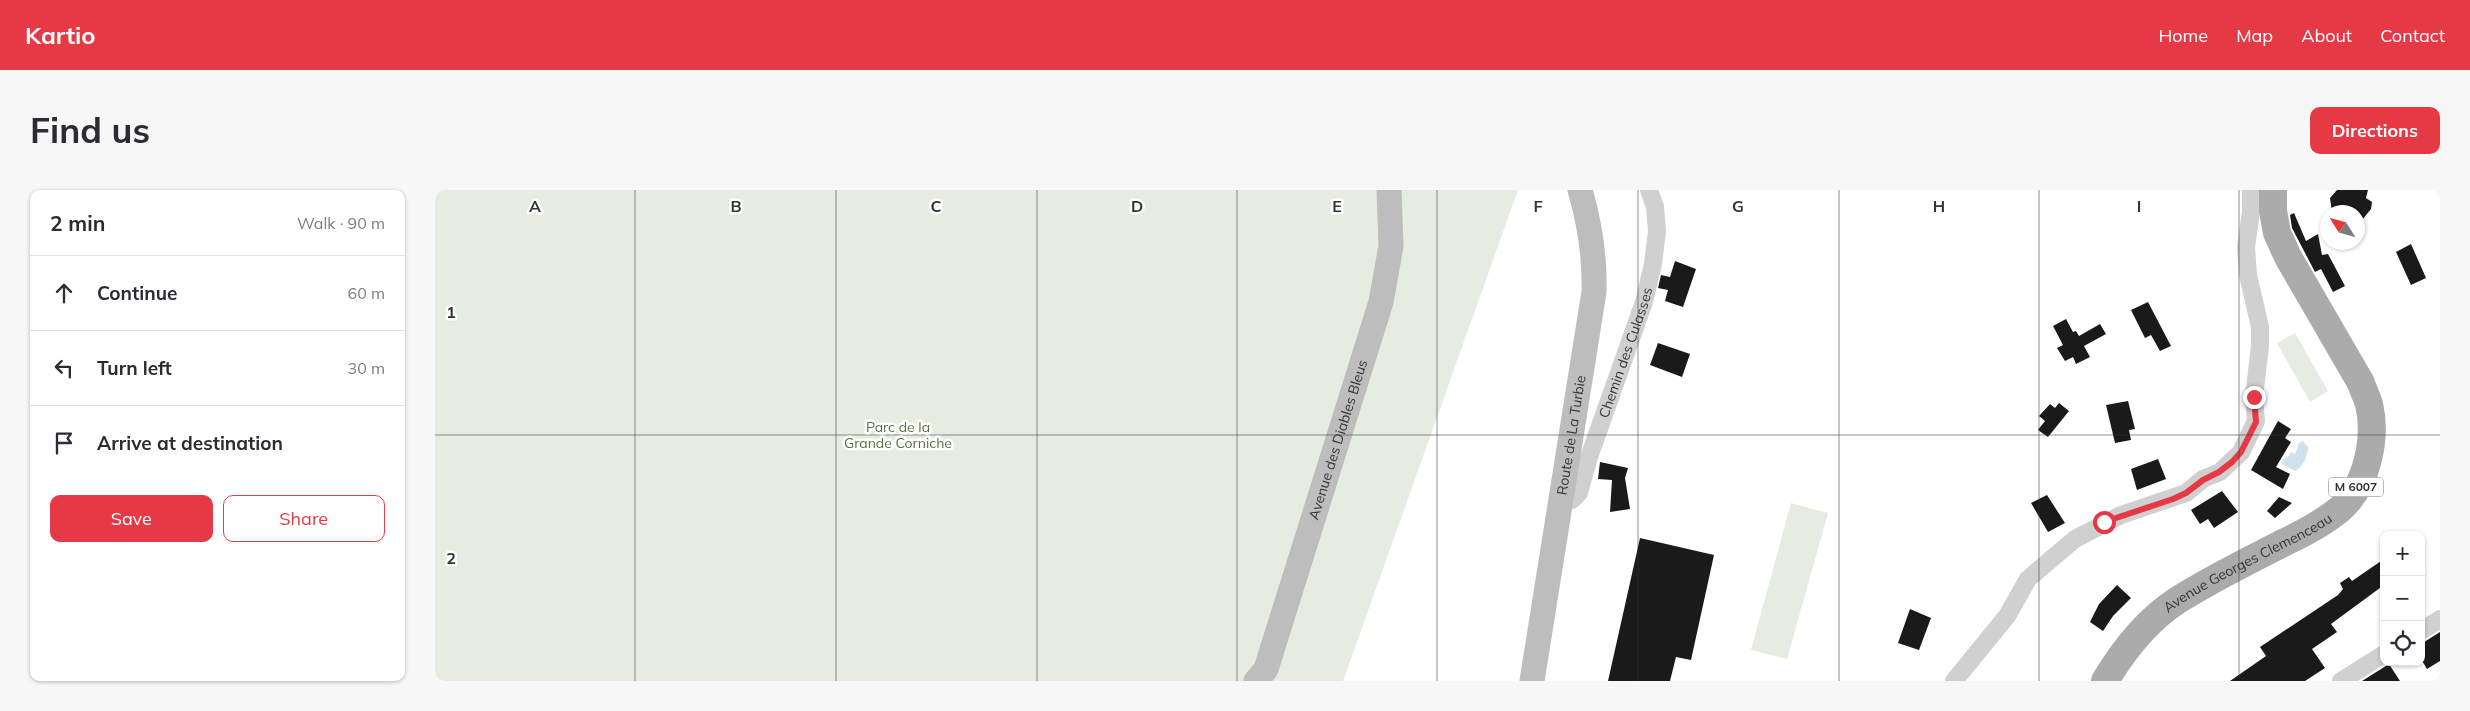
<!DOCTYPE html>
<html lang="en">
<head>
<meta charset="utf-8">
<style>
	body { margin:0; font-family:Mulish,sans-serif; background:#f7f7f7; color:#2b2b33 }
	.controls { position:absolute; right:15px; bottom:15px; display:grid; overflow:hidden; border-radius:10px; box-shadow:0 1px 4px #0004 }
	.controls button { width:45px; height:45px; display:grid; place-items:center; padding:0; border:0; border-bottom:1px solid #e1e1e2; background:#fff; color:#2b2b33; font:25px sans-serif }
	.compass { position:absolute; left:1885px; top:15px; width:45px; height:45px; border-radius:50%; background:#fff; box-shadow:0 1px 4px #0004; rotate:307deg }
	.stop { position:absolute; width:15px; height:15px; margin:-11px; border:4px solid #e63946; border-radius:50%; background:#fff }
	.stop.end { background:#e63946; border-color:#fff; box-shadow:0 1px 5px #0008 }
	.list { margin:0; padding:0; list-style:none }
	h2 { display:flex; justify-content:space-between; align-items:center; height:65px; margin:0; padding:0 20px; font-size:21px }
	h2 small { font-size:16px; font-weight:400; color:#7c7c81 }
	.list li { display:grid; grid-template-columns:32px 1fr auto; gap:15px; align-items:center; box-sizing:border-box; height:75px; padding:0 20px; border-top:1px solid #e1e1e2 }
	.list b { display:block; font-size:19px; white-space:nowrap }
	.list em { font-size:16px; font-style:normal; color:#7c7c81 }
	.actions { display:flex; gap:10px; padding:15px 20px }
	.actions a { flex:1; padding:11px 0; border:1px solid #e63946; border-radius:10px; text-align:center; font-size:18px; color:#e63946 }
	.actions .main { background:#e63946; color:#fff }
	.icon { flex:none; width:28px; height:28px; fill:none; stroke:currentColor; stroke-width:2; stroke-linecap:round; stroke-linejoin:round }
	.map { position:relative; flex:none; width:2005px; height:491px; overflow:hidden; border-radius:10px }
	header { display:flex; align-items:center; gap:30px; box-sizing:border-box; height:70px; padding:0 25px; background:#e63946; color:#fff }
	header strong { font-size:24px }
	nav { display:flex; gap:28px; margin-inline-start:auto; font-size:18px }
	.intro { display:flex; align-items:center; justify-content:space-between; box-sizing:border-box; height:120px; padding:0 30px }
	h1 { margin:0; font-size:35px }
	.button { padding:12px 22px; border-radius:10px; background:#e63946; color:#fff; font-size:18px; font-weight:700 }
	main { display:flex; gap:30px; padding:0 30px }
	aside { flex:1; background:#fff; border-radius:10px; box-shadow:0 1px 4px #0004 }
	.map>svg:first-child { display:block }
	.green { fill:#e6ecdf }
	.water { fill:#cfe2ee }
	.building { fill:#1a1a1a }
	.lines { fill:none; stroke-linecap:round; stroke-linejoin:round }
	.minor { stroke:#d0d0d0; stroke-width:18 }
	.secondary { stroke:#bdbdbd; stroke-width:25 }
	.primary { stroke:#ababab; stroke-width:28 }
	.route { stroke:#e63946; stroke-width:6 }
	.grid { fill:none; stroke:#333; stroke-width:1; stroke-opacity:0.55 }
	.labels { text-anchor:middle; stroke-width:5; stroke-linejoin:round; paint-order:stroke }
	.shield { fill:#fff; stroke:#707070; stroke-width:1 }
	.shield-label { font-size:12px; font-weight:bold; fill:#333 }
	.street-label { font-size:14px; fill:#333; stroke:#fff }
	.park-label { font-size:14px; fill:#56703f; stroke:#fff }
	.grid-label { font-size:16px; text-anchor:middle; font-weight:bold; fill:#333; stroke:#fff; stroke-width:5; stroke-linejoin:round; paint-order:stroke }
</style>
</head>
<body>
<header>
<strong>Kartio</strong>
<nav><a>Home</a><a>Map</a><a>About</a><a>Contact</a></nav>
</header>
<div class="intro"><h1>Find us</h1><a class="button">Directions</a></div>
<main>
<aside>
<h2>2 min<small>Walk · 90 m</small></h2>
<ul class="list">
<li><svg class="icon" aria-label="ahead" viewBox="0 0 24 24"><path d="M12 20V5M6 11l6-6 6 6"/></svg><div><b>Continue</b></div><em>60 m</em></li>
<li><svg class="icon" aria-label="left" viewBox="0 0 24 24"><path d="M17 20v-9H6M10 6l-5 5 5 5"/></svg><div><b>Turn left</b></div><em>30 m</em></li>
<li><svg class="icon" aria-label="arrive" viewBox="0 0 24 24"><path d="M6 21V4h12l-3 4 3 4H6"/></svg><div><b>Arrive at destination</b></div></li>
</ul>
<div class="actions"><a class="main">Save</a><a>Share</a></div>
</aside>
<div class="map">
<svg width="2005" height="491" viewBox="0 0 2005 491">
	<rect width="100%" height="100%" fill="#fff"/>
	<g class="green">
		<path d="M0 0H1083L908 491H0Z"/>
		<path d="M1860 143 1893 201 1875 212 1842 153Z"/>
		<path d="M1356 313 1393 323 1352 469 1316 460Z"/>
	</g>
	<path class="water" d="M1868 251 1873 257C1873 266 1868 277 1860 281L1847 274 1848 269 1854 266 1856 262 1860 264 1864 253Z"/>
	<g class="building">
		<path d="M1902 0H1933L1931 8 1937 12 1936 19 1923 35 1922 22H1897L1895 8Z"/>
		<path d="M1859 23 1871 51 1883 44 1887 65 1893 64 1910 96 1898 102 1886 79 1880 82 1857 38 1855 25Z"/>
		<path d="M1976 54 1991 88 1976 95 1961 62Z"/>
		<path d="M1240 71 1261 79 1248 117 1230 111 1233 100 1223 98 1226 85 1235 87Z"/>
		<path d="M1713 112 1736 156 1725 161 1716 145 1710 148 1696 120Z"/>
		<path d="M1631 129 1638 142 1641 141 1644 146 1665 134 1671 144 1649 156 1655 167 1641 174 1638 167 1630 171 1622 158 1628 155 1618 136Z"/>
		<path d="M1223 153 1255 164 1247 187 1215 175Z"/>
		<path d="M1693 211 1700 239 1694 240 1696 250 1680 253 1671 215Z"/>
		<path d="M1624 213 1634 221 1613 247 1603 240 1610 231 1604 226 1615 214 1620 218Z"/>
		<path d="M1843 231 1856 239 1850 248 1856 252 1841 277 1855 284 1848 299 1816 280Z"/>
		<path d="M1723 269 1731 289 1702 300 1696 279Z"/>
		<path d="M1165 272 1193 278 1190 288 1195 319 1175 322 1177 290 1163 289Z"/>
		<path d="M1787 301 1803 322 1779 338 1773 329 1765 334 1756 320Z"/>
		<path d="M1612 305 1630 333 1613 342 1596 313Z"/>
		<path d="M1844 307 1857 313 1840 328 1832 321Z"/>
		<path d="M1205 348 1279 365 1256 470 1241 467 1235 491H1173Z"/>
		<path d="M1949 369V395L1896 434 1902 442 1877 459 1890 478 1870 491H1795L1831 466 1825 457 1903 405 1908 399 1905 393 1914 387 1917 391Z"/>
		<path d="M1682 395 1696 408 1678 426 1668 441 1655 432 1664 414Z"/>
		<path d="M1475 419 1496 428 1484 460 1463 453Z"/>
		<path d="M2005 442V471L1992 479 1986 469V454Z"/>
		<path d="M1954 474 1965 491H1927Z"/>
	</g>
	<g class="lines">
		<g class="minor">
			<path id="s1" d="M1126 310H1137L1144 303 1153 270 1209 112 1218 74 1222 41 1220 17 1214 0"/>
			<path d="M1986 441 2005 429"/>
			<path d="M1519 491 1572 426 1593 389 1640 349 1686 325 1751 303 1768 289 1785 282 1806 262 1821 231 1819 207 1825 156V137L1813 85 1811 57 1816 22V0"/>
			<path d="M1906 491 1949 464"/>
		</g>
		<g class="secondary">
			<path id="s2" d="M821 491 831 479 946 112 956 56 954 0"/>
			<path id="s3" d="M1097 491 1159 102C1160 66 1155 34 1145 0"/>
		</g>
		<path class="primary" id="s4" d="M1670 491C1689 459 1712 430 1743 410 1776 389 1811 372 1846 354 1867 344 1887 334 1905 319 1932 296 1942 248 1934 214 1932 207 1928 200 1926 193L1853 67 1842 43 1838 21V0"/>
	</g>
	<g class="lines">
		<path class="route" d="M1669 332 1738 309 1751 303 1768 290 1784 282 1797 272 1806 262 1821 232 1819 207"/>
	</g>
	<path class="grid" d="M200 0V491M401 0V491M602 0V491M802 0V491M1002 0V491M1203 0V491M1404 0V491M1604 0V491M1804 0V491M0 245H2005"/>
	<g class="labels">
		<rect class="shield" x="1893.5" y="287.5" width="55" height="19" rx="4"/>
		<g class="shield-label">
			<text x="1921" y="301">M 6007</text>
		</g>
		<g class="street-label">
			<text dy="5" stroke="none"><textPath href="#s1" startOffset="169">Chemin des Culasses</textPath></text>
			<text dy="5" stroke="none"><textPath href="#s3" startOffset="249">Route de La Turbie</textPath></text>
			<text dy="5" stroke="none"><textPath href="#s2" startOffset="256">Avenue des Diables Bleus</textPath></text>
			<text dy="5" stroke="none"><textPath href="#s4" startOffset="189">Avenue Georges Clemenceau</textPath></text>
		</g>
		<g class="park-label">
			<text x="463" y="242">Parc de la<tspan x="463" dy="16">Grande Corniche</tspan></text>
		</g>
	</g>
	<g class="grid-label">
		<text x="100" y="22">A</text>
		<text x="301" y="22">B</text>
		<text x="501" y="22">C</text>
		<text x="702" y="22">D</text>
		<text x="902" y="22">E</text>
		<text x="1103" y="22">F</text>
		<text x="1303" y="22">G</text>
		<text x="1504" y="22">H</text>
		<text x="1704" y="22">I</text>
		<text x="16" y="128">1</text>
		<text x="16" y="374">2</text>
	</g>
</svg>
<div class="controls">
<button>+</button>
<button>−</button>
<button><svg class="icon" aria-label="locate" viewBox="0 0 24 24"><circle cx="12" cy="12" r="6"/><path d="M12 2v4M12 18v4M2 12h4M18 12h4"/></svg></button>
</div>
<svg class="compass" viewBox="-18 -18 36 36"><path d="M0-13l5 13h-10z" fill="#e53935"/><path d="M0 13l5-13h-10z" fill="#7c7c81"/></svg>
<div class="stop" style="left:1669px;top:332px"></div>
<div class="stop end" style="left:1819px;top:207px"></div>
</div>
</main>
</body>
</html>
